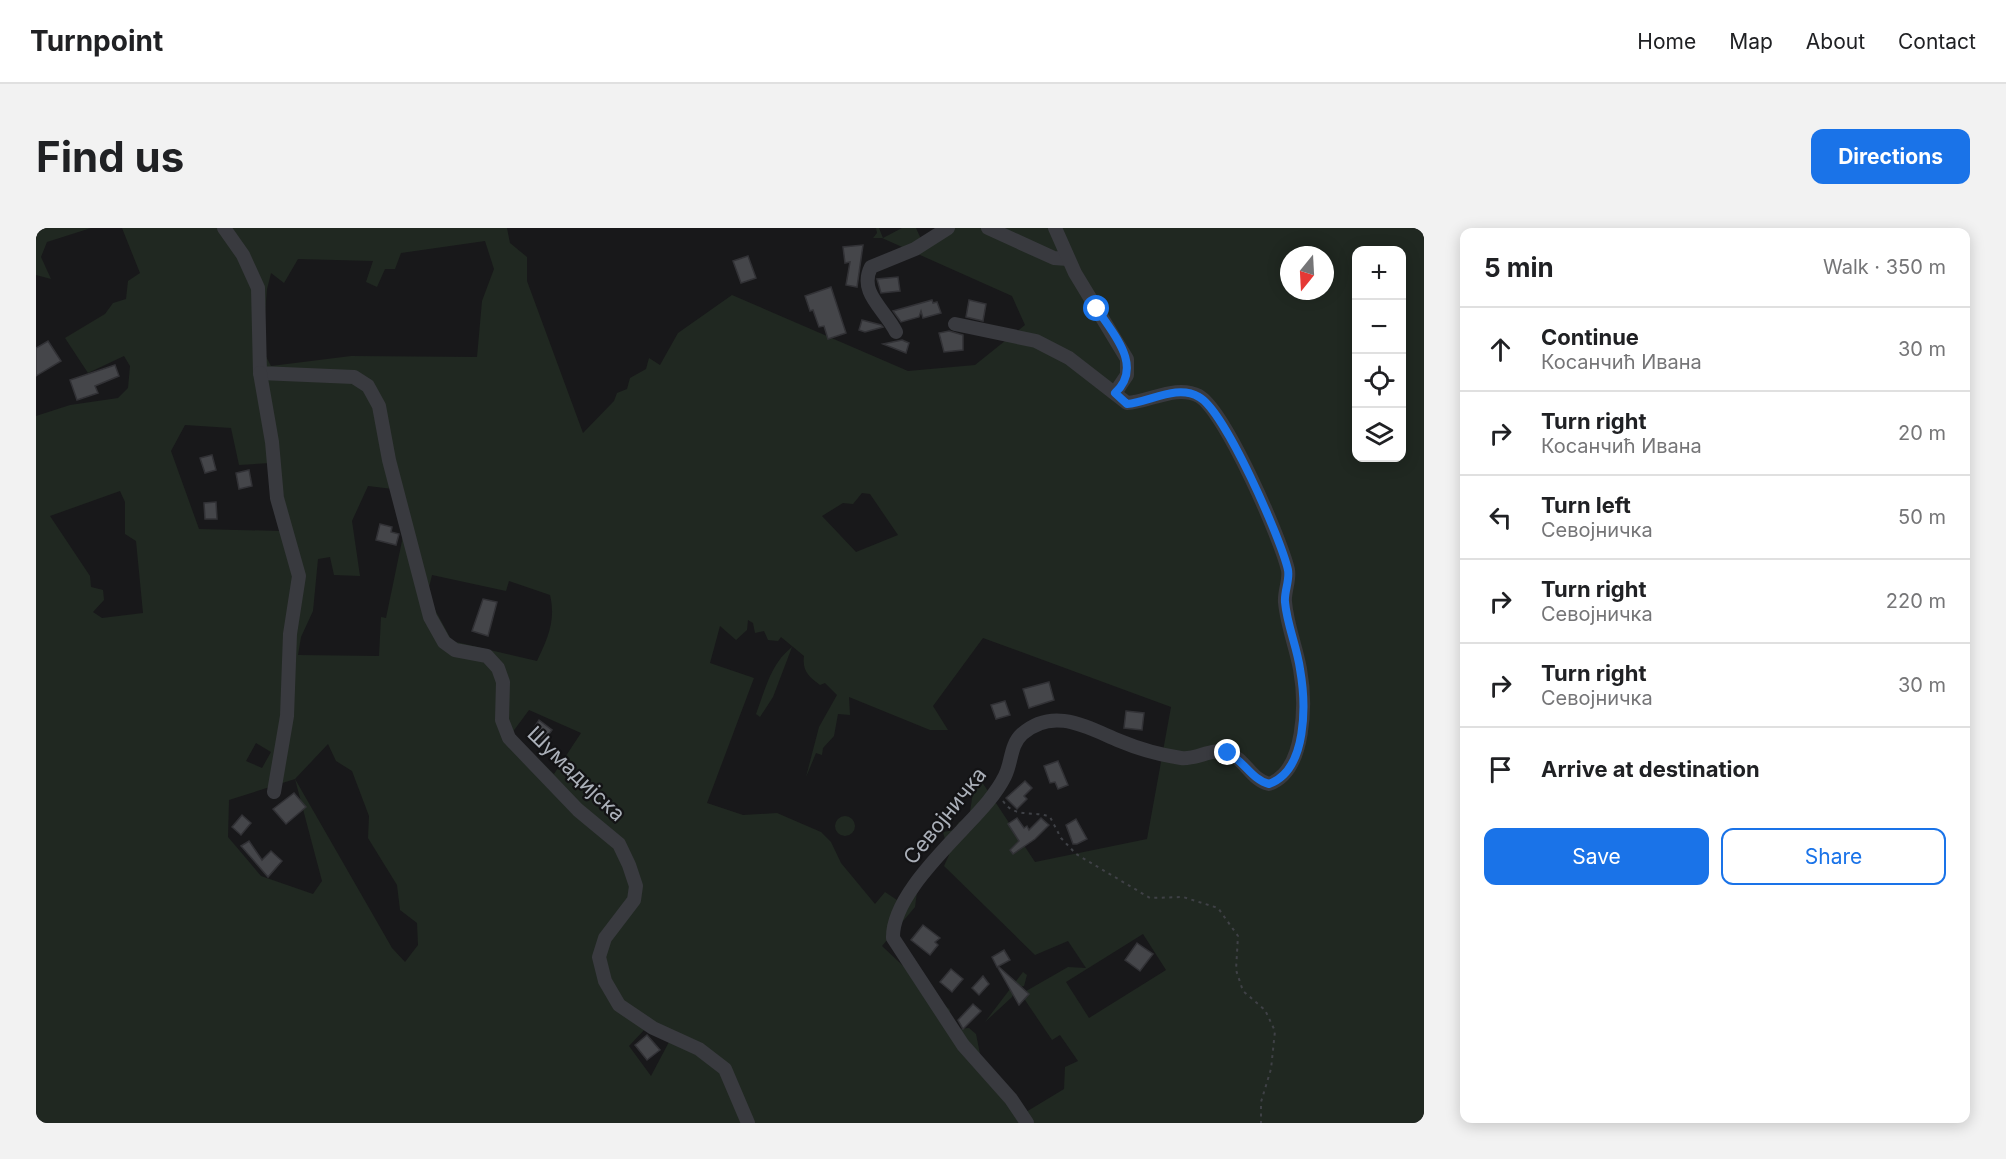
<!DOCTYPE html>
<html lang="en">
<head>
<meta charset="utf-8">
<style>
	body { margin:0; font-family:Inter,sans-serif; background:#f2f2f2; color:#202124 }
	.controls { position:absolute; right:18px; top:18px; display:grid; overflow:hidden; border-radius:12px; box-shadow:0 3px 15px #0003 }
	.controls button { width:54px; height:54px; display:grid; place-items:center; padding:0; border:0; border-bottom:2px solid #e0e0e0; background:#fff; color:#202124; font:30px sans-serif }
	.compass { position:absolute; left:1244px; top:18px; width:54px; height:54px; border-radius:50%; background:#fff; box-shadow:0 3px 15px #0003; rotate:198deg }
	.stop { position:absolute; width:18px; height:18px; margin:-14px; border:4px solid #1a73e8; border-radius:50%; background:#fff }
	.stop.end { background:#1a73e8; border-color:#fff; box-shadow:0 2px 6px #0008 }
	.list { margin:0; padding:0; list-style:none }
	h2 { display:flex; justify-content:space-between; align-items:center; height:78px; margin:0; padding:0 24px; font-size:26px }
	h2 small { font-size:20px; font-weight:400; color:#757577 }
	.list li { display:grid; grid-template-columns:39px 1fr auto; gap:18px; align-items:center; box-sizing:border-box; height:84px; padding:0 24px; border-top:2px solid #e0e0e0 }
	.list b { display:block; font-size:22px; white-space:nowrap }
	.list p { margin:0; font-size:20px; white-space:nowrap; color:#757577 }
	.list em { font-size:20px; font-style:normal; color:#757577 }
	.actions { display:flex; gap:12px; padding:18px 24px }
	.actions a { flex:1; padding:14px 0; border:2px solid #1a73e8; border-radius:12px; text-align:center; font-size:21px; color:#1a73e8 }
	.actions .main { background:#1a73e8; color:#fff }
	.icon { flex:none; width:33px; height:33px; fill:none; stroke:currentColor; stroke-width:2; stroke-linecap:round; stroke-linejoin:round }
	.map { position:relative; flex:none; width:1388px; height:895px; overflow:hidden; border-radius:12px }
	header { display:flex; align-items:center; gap:36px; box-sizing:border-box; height:84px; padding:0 30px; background:#fff; border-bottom:2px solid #e0e0e0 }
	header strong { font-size:28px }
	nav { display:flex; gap:33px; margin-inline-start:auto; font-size:21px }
	.intro { display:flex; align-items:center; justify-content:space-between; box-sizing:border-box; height:144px; padding:0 36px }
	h1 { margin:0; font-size:42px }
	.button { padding:15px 27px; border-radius:12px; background:#1a73e8; color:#fff; font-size:21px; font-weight:700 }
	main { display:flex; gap:36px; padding:0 36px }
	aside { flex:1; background:#fff; border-radius:12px; box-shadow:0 3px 15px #0003 }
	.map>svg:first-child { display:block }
	.green { fill:#202821; fill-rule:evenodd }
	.building { fill:#45464a; stroke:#323236; stroke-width:1.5 }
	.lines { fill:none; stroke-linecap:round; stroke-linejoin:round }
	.path { stroke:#3f4146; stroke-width:2; stroke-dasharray:3 4.5; stroke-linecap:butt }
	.minor { stroke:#393a3f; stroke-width:14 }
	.route { stroke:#1a73e8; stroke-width:8 }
	.labels { text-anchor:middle; stroke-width:4.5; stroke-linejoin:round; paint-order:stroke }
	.street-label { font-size:21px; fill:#abb0b9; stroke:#131315 }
</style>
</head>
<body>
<header>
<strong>Turnpoint</strong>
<nav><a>Home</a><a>Map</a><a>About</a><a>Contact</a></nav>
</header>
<div class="intro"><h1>Find us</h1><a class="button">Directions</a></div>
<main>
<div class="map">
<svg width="1388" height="895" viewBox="0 0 1388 895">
	<rect width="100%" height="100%" fill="#18181a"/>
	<g class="green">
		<path d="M0 0H55L11 14 5 29 15 51 0 47Z"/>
		<path d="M86 0H471L474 15 491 29V53L547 205 578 173 581 165 591 161 594 150 610 141 613 130 624 137 642 105 696 67 872 143 939 137 989 97 976 68 846 10H837L841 5 840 0H843L847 10 866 0H880L885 11 900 0H1388V895H0V188L34 177 82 170 92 160 94 138 88 128 52 145 29 110 69 86 77 75 90 71 92 53 104 45ZM449 13 458 41 446 73 441 129 315 128 235 138 226 121 231 61 235 45 248 55 262 31 337 33 330 54 341 59 349 41H359L365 25ZM1320 22H1366V230H1320ZM1253 27H1289V63H1253ZM149 197 195 200 203 237 234 235C248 261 253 274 244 303L163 301 135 223ZM332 258 357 261 367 308 350 390 345 389 343 428 262 427 265 409 277 383 282 331 294 329 298 347 324 348 316 293ZM84 263 89 274V306L100 313 107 385 66 390 57 384 68 372 67 362 55 359 54 348 14 288ZM826 265 834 266 862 307 820 324 786 288 807 275 817 276ZM396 347 470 363 473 353 514 367C520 392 512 410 501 433L416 413 391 367ZM712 392 717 395 719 405 728 403 732 412 742 413 745 409 768 428C766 443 773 449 784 457L789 455 801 467 783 499 770 549 780 525 786 527 787 520 798 508 802 486 814 487 813 469 894 502H912L897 478 947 410 1135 479 1111 611 999 634 940 545 933 590 923 594 918 602 907 604 913 627 908 638 999 727 1032 713 1050 740 1032 739 985 766 1016 812 1024 807 1042 833 1029 839 1028 861 990 884 945 831 940 806 933 800 909 802 914 782 846 718 879 679 881 664 873 656 861 672 849 664 839 676 805 635 795 614 785 604 741 585 707 587 671 575 718 450 674 435 684 398 700 412 711 402ZM493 482 545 505 518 546 476 505ZM220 515 235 524 226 540 210 533ZM292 516 300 533 316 543 333 588 332 610 361 657 364 682 381 695 382 717 369 734 356 720 259 551ZM259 551 286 653 277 666 225 648 192 609 193 572ZM1107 706 1130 742 1053 790 1030 754ZM609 801 634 812 615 848 593 818Z"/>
		<path d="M756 419 737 469 724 489 720 486C729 462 735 435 756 419Z"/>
		<circle cx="809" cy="598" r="10"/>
		<path d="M987 744 991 747 988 758 980 760 976 769 949 794Z"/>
	</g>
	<g class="building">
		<path d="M827 17 821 59 810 57 814 34 809 35 807 19Z"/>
		<path d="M712 28 720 50 705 55 697 33Z"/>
		<path d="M862 49 864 63 845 65 841 51Z"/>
		<path d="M795 59 810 105 792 111 788 98 783 99 777 82 774 83 769 68Z"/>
		<path d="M896 72 897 75 901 74 905 85 887 90 885 83 883 89 865 94 857 83Z"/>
		<path d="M933 72 950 76 947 93 930 89Z"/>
		<path d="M826 92 845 97 847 99 829 104 823 102Z"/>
		<path d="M913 103 927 107V122L908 124 903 105Z"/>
		<path d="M866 112 873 115 870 125 847 116Z"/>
		<path d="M12 113 25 133 0 148V120Z"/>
		<path d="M79 137 83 148 59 158 62 165 41 172 34 152Z"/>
		<path d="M176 227 180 242 169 245 164 230Z"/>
		<path d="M213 242 216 258 203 261 200 245Z"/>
		<path d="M180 274 181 291H169L168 275Z"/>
		<path d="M344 296 356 299 355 304 363 306 360 317 340 312Z"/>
		<path d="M447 371 461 374 452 408 436 403Z"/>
		<path d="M1013 454 1018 472 993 480 987 461Z"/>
		<path d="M969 473 974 487 960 491 955 477Z"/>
		<path d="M1090 483 1108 485 1106 502 1088 500Z"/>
		<path d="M503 492 516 502 508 513 495 504Z"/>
		<path d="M1022 533 1032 557 1022 561 1019 554 1014 555 1008 538Z"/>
		<path d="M989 553 996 560 988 568 991 571 981 581 970 570Z"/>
		<path d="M258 565 270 579 250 596 237 581Z"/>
		<path d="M206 587 215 595 205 607 196 599Z"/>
		<path d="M981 590 988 600 991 598 993 602 1005 590 1013 597 999 611 977 626 974 622 983 613 972 596Z"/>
		<path d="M1040 591 1051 611 1041 616H1037L1030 597Z"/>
		<path d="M213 613 226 632 235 623 246 633 232 649 205 618Z"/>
		<path d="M887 697 904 710 899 714 902 717 894 727 875 712Z"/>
		<path d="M1101 715 1117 726 1104 743 1089 732Z"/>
		<path d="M968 722 974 732 961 739 956 729Z"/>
		<path d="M963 739 993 766 983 777 962 740Z"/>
		<path d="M915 741 927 751 916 764 904 754Z"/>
		<path d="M947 748 953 756 943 767 936 760Z"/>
		<path d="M937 776 945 783 927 801 922 792Z"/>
		<path d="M611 807 624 822 611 832 599 817Z"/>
	</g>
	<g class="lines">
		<path class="path" d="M967 573C979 591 997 582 1014 589L1025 610 1040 626 1114 670 1147 669 1182 680 1202 708 1200 742 1207 763 1229 782 1239 803 1235 841 1225 874V895"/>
		<g class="minor">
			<path d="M188 0 207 27 222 60 224 145 318 149 332 158 343 178 353 232 394 389 408 414 419 422 451 428 462 440 467 454 466 492 473 510 542 582 583 616 593 637 600 658 598 672 569 710 563 729 569 753 583 777 617 800 663 821 689 841 712 895"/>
			<path d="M952 0 1018 30 1032 31"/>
			<path d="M1019 0 1039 45 1091 131V147L1079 165"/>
			<path d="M919 96 1000 113 1033 130 1091 175C1114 174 1140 156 1163 168 1189 183 1245 311 1252 342 1254 352 1248 364 1249 374 1251 397 1260 419 1264 441 1270 474 1270 543 1233 556 1215 552 1209 530 1190 524 1175 520 1160 532 1145 530 1125 527 1103 521 1084 513 1052 500 1018 478 986 506 974 517 976 534 969 548 959 568 943 584 927 601 902 628 856 673 857 710L927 817 975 871 991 895"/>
			<path d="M860 104C849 81 822 65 835 39L879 21 912 0"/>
			<path d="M224 145 236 214 241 270 263 348 254 406 251 488 238 564"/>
		</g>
	</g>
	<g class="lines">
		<path class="route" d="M1061 81C1077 106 1108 138 1079 165L1091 176C1114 174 1141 156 1163 169 1189 183 1245 311 1252 342 1254 352 1248 364 1249 374 1251 397 1261 419 1264 441 1270 475 1272 542 1233 556 1216 552 1208 533 1192 525"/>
	</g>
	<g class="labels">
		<g class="street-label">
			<text transform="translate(540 546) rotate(44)" y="7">Шумадијска</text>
			<text transform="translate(909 588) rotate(-51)" y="7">Севојничка</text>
		</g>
	</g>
</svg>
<div class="controls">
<button>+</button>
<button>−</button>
<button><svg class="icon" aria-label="locate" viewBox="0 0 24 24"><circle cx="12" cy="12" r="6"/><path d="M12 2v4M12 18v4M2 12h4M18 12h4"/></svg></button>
<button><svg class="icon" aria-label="layers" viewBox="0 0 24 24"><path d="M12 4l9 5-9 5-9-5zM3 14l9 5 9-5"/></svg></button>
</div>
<svg class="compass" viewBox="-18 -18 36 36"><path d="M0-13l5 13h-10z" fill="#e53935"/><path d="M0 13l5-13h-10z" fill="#757577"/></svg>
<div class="stop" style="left:1061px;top:81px"></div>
<div class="stop end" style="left:1192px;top:525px"></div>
</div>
<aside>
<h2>5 min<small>Walk · 350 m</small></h2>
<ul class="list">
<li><svg class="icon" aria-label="ahead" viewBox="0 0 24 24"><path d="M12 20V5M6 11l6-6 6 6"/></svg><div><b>Continue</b><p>Косанчић Ивана</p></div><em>30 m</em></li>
<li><svg class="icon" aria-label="right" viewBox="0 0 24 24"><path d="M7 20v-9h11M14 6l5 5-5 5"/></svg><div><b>Turn right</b><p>Косанчић Ивана</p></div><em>20 m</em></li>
<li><svg class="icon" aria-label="left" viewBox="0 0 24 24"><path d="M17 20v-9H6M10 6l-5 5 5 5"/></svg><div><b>Turn left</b><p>Севојничка</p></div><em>50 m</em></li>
<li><svg class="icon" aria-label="right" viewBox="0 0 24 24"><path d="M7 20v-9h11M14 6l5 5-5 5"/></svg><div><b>Turn right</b><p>Севојничка</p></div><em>220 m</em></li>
<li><svg class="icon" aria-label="right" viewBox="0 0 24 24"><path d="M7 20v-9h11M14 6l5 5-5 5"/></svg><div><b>Turn right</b><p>Севојничка</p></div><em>30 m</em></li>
<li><svg class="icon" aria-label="arrive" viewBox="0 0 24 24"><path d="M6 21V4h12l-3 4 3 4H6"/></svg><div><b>Arrive at destination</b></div></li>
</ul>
<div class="actions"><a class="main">Save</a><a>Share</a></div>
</aside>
</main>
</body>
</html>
